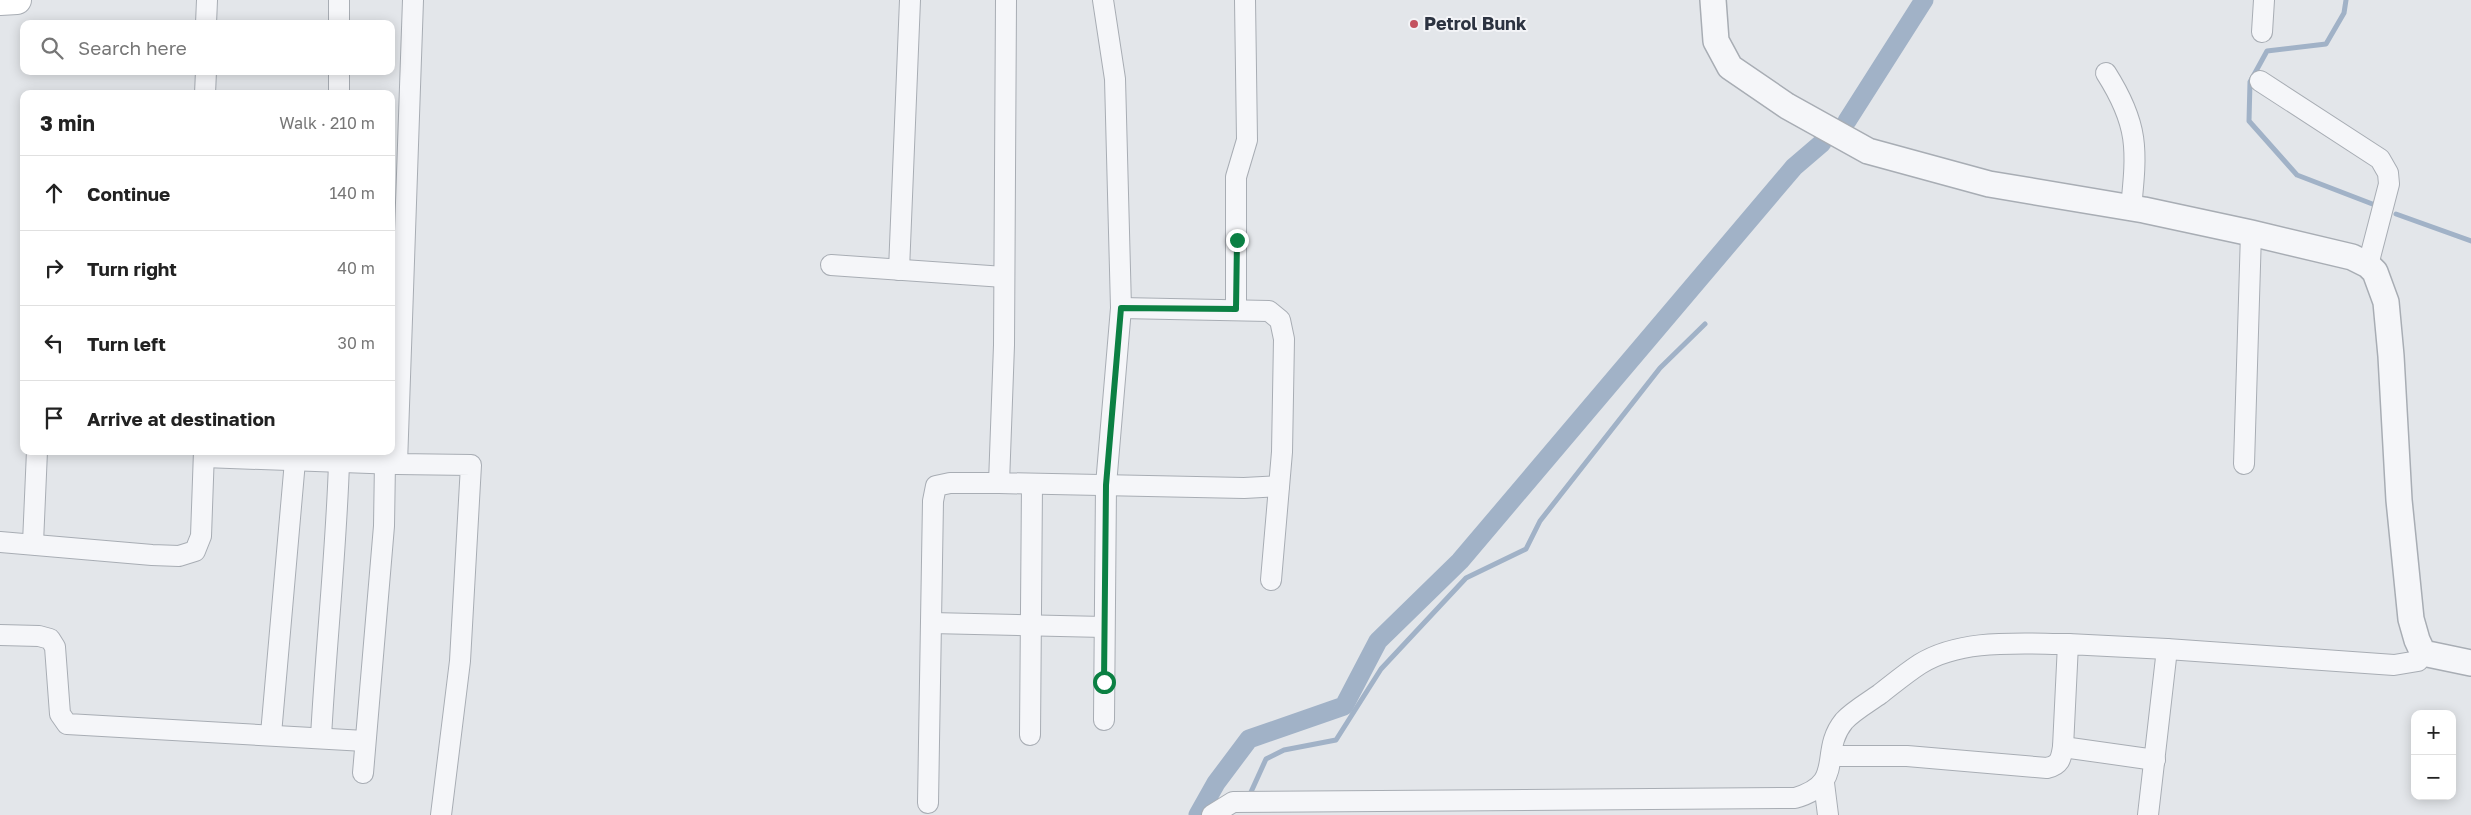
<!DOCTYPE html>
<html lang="en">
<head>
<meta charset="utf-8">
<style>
	body { margin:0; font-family:"Golos Text",sans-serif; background:#f6f6f6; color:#222 }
	.controls { position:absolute; right:15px; bottom:15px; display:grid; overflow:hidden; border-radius:10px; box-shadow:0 2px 12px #0003 }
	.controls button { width:45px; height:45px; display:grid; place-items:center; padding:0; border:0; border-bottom:1px solid #e0e0e0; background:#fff; color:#222; font:25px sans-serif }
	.stop { position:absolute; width:15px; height:15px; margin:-11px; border:4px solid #0b8043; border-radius:50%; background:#fff }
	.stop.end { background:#0b8043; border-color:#fff; box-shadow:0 1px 5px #0008 }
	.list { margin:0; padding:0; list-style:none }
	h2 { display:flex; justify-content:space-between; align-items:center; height:65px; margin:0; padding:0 20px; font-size:21px }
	h2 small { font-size:16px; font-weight:400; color:#767676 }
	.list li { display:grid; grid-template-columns:32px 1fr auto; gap:15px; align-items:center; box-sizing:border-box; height:75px; padding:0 20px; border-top:1px solid #e0e0e0 }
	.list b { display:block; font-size:19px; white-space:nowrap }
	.list em { font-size:16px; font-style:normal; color:#767676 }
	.icon { flex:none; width:28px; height:28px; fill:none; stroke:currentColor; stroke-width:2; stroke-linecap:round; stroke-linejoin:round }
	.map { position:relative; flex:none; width:2471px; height:815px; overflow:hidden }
	.search { position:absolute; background:#fff; box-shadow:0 2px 12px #0003; left:20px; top:20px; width:375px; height:55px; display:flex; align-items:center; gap:12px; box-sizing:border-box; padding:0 18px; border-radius:10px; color:#767676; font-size:19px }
	.panel { position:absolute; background:#fff; box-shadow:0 2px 12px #0003; left:20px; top:90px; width:375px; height:365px; border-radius:10px }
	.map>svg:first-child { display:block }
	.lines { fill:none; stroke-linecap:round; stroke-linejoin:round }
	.stream { stroke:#a1b2c7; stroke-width:5 }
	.canal { stroke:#a1b2c7; stroke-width:19 }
	.minor-casing { stroke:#a8adb4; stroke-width:22 }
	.tertiary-casing { stroke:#a8adb4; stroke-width:28 }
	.secondary-casing { stroke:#a8adb4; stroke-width:30 }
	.minor { stroke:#f5f6f9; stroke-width:20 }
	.tertiary { stroke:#f5f6f9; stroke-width:25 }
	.secondary { stroke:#fff; stroke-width:28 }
	.route { stroke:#0b8043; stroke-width:6 }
	.poi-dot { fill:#c45360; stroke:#f3f4f7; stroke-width:2 }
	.labels { text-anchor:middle; stroke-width:4; stroke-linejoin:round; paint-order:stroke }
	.poi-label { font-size:18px; font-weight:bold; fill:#2c3341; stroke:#f3f4f7; text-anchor:start }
</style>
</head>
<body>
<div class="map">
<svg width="2471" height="815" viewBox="0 0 2471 815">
	<rect width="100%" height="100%" fill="#e3e6ea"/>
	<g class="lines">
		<g class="stream">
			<path d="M2346 0 2344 13 2326 44 2267 51 2250 82 2249 121 2297 175 2375 205"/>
			<path d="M2396 214 2471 241"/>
			<path d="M1251 792 1266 759 1284 750 1336 740 1381 669 1466 578 1526 549 1540 521 1660 368 1705 324"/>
		</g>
		<g class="canal">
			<path d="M1847 121 1924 0"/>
			<path d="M1198 815 1216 783 1249 739 1344 706 1378 641 1460 561 1794 167 1822 143"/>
		</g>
		<g class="minor-casing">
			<g id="minor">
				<path d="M413 0 397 464 471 465 460 661 441 815"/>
				<path d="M1006 0 1004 345 999 483 1244 488 1279 486"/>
				<path d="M1103 0 1115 79 1121 308 1106 485 1104 720"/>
				<path d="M206 24 207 0"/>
				<path d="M339 24V0"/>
				<path d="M2262 32 2264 0"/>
				<path d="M2106 73C2139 125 2137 149 2131 208"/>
				<path d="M2260 81 2380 159 2388 173 2389 184 2368 265"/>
				<path d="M205 94 206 71"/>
				<path d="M339 94V71"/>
				<path d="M831 265 1004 277"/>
				<path d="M899 270 910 0"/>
				<path d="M1121 308 1269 311 1280 320 1284 339 1282 452 1271 580"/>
				<path d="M1236 309V177L1247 140 1245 0"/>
				<path d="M204 457 397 464"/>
				<path d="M2244 464 2251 233"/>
				<path d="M0 542 152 555 179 556 195 551 201 536 204 451"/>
				<path d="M33 543 37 451"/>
				<path d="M931 623 1104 627"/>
				<path d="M0 635 39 636 50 639 55 647 60 714 67 724 365 741"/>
				<path d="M271 734 295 461"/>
				<path d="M1030 735 1032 484"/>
				<path d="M321 737C326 645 336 554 339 463"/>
				<path d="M2063 747 2155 760"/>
				<path d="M1831 756H1907L2047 768C2060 765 2061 759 2063 747L2068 644 2167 649 2394 665 2418 661 2423 653"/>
				<path d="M363 773 384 526 385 462"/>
				<path d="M1824 783 1828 815"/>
				<path d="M928 803 933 501 936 486 950 483H999"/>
				<path d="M1212 815 1233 802 1795 798C1847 783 1818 753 1844 721 1853 711 1869 702 1880 694 1893 684 1906 673 1920 664 1962 638 2021 644 2068 644"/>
				<path d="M2148 815 2167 649"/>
			</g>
		</g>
		<g class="tertiary-casing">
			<path id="tertiary" d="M1713 0 1716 41 1730 67 1787 106 1868 151 1989 184 2144 210 2251 233 2352 257 2368 265 2375 272 2386 302 2391 356 2399 500 2411 619 2417 640 2423 653 2471 663"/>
		</g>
		<g class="secondary-casing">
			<path id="secondary" d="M0 1 17 0"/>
		</g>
		<use href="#minor" class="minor"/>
		<use href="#tertiary" class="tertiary"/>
		<use href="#secondary" class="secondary"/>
	</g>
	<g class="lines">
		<path class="route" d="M1104 682 1106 485 1121 308 1236 309 1237 240"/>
	</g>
	<circle class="poi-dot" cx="1414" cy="24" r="5"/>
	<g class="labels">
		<g class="poi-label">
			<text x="1424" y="30">Petrol Bunk</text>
		</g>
	</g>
</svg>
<div class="controls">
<button>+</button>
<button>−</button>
</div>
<div class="stop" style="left:1104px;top:682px"></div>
<div class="stop end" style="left:1237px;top:240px"></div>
<div class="search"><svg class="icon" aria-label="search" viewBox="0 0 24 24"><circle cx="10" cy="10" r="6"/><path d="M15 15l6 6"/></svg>Search here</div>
<section class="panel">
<h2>3 min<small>Walk · 210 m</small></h2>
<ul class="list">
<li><svg class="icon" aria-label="ahead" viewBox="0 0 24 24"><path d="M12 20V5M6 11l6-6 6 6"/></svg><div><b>Continue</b></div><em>140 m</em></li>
<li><svg class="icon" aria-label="right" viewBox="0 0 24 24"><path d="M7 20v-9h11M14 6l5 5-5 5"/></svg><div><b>Turn right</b></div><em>40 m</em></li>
<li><svg class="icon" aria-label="left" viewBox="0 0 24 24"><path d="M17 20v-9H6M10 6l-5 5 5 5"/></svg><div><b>Turn left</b></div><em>30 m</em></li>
<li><svg class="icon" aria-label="arrive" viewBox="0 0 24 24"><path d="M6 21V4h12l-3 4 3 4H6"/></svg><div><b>Arrive at destination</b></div></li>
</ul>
</section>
</div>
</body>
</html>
